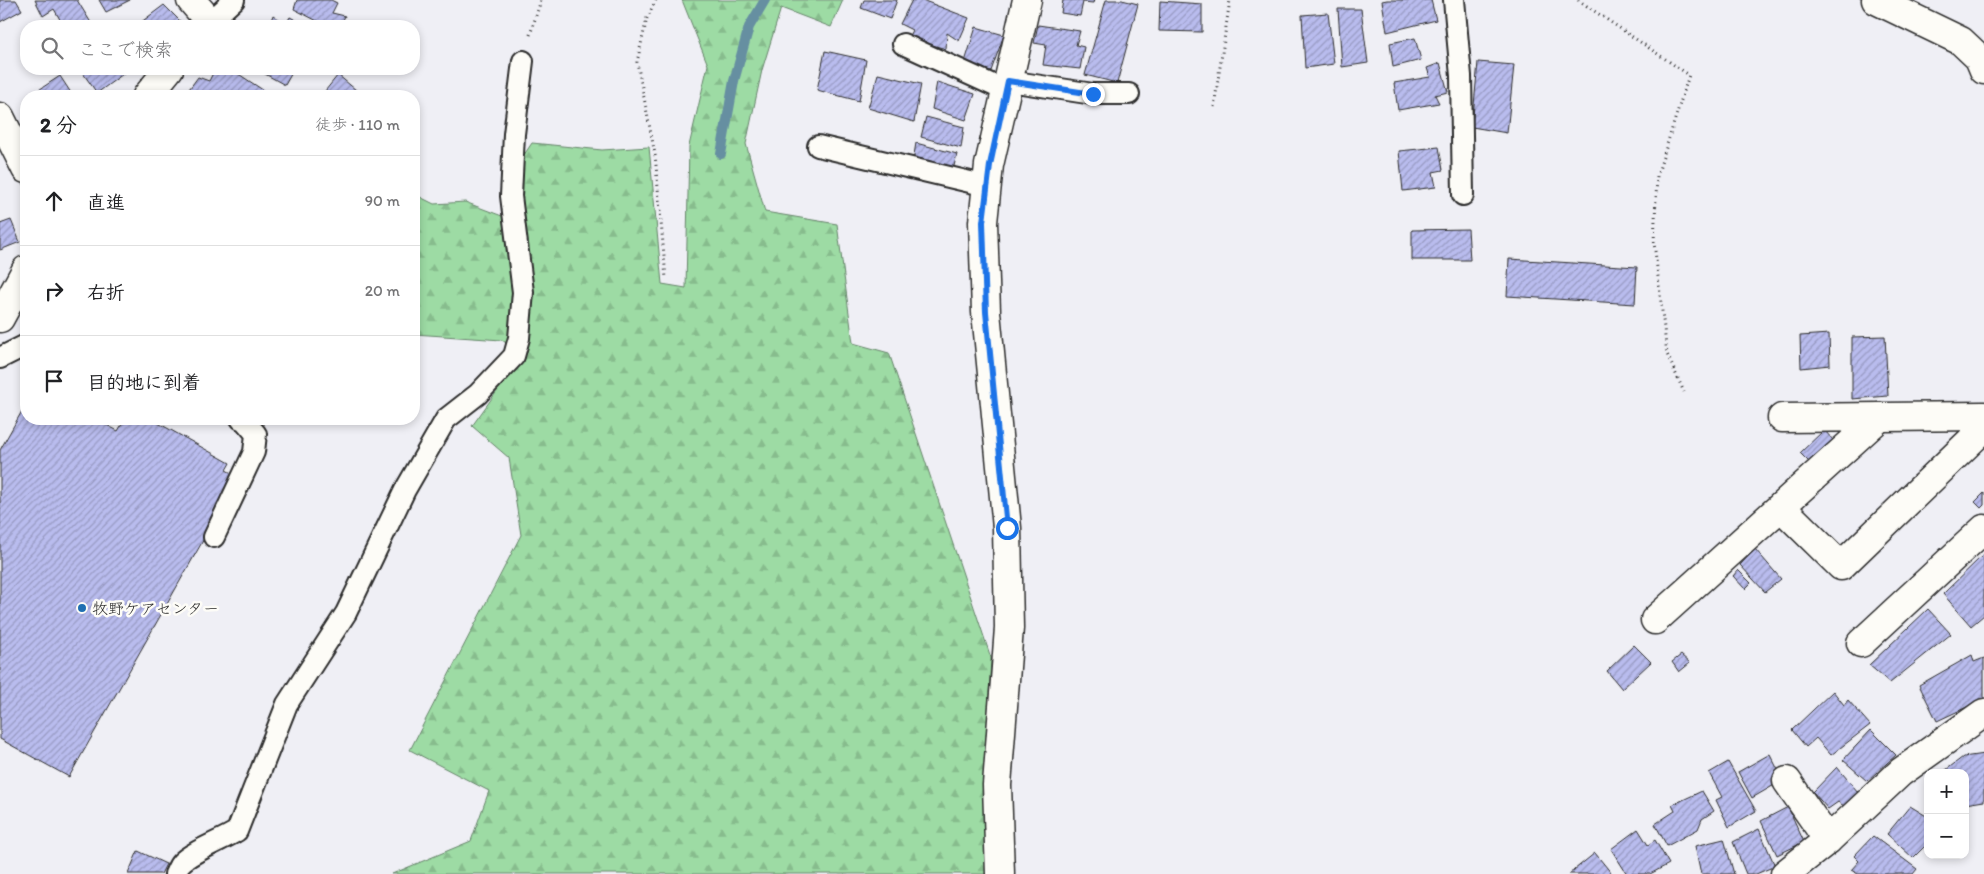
<!DOCTYPE html>
<html lang="ja">
<head>
<meta charset="utf-8">
<style>
	body { margin:0; font-family:Itim,"Klee One",sans-serif; background:#f2f2f2; color:#202124 }
	.controls { position:absolute; right:15px; bottom:15px; display:grid; overflow:hidden; border-radius:10px; box-shadow:0 2px 8px #0003 }
	.controls button { width:45px; height:45px; display:grid; place-items:center; padding:0; border:0; border-bottom:1px solid #e0e0e0; background:#fff; color:#202124; font:25px sans-serif }
	.stop { position:absolute; width:15px; height:15px; margin:-11px; border:4px solid #1a73e8; border-radius:50%; background:#fff }
	.stop.end { background:#1a73e8; border-color:#fff; box-shadow:0 1px 5px #0008 }
	.list { margin:0; padding:0; list-style:none }
	h2 { display:flex; justify-content:space-between; align-items:center; height:65px; margin:0; padding:0 20px; font-size:21px }
	h2 small { font-size:16px; font-weight:400; color:#757577 }
	.list li { display:grid; grid-template-columns:32px 1fr auto; gap:15px; align-items:center; box-sizing:border-box; height:90px; padding:0 20px; border-top:1px solid #e0e0e0 }
	.list b { display:block; font-size:19px; white-space:nowrap }
	.list em { font-size:16px; font-style:normal; color:#757577 }
	.icon { flex:none; width:28px; height:28px; fill:none; stroke:currentColor; stroke-width:2; stroke-linecap:round; stroke-linejoin:round }
	.map { position:relative; flex:none; width:1984px; height:874px; overflow:hidden }
	.search { position:absolute; background:#fff; box-shadow:0 2px 8px #0003; left:20px; top:20px; width:400px; height:55px; display:flex; align-items:center; gap:12px; box-sizing:border-box; padding:0 18px; border-radius:20px; color:#757577; font-size:19px }
	.panel { position:absolute; background:#fff; box-shadow:0 2px 8px #0003; left:20px; top:90px; width:400px; height:335px; border-radius:20px }
	.map>svg:first-child { display:block }
	.forest { fill:url(#forest-firs); stroke:#648368 }
	.lines { fill:none; stroke-linecap:round; stroke-linejoin:round }
	.stream { stroke:#668fa1; stroke-width:10 }
	.building { fill:url(#building-hatch); stroke:#2b2b2b }
	.lane-casing { stroke:#2b2b2b; stroke-width:24 }
	.street-casing { stroke:#2b2b2b; stroke-width:31 }
	.path { stroke:#2b2b2b; stroke-width:3; stroke-dasharray:1 4; stroke-linecap:butt }
	.lane { stroke:#fdfcf7; stroke-width:20 }
	.street { stroke:#fdfcf7; stroke-width:28 }
	.route { stroke:#1a73e8; stroke-width:6 }
	.poi-dot { fill:#1f6fb2; stroke:#fdfcf7; stroke-width:2 }
	.labels { text-anchor:middle; stroke-width:5; stroke-linejoin:round; paint-order:stroke }
	.poi-label { font-size:16px; fill:#2b2b2b; stroke:#fdfcf7; text-anchor:start }
</style>
</head>
<body>
<div class="map">
<svg width="1984" height="874" viewBox="0 0 1984 874">
	<defs>
		<pattern id="forest-firs" width="22" height="20" patternUnits="userSpaceOnUse" patternTransform="scale(1.25)"><rect width="22" height="20" fill="#9ddba4"/><path d="M5 1l3.5 6h-7zM16 11l3.5 6h-7z" fill="#87bc8d"/></pattern>
		<pattern id="building-hatch" width="6" height="6" patternUnits="userSpaceOnUse" patternTransform="scale(1.25)"><rect width="6" height="6" fill="#b9bcee"/><path d="M-1 1l2-2M0 6l6-6M5 7l2-2" fill="none" stroke="#9799c1"/></pattern>
	</defs>
	<rect width="100%" height="100%" fill="#efeff5"/>
	<filter id="ink" filterUnits="userSpaceOnUse"><feTurbulence type="fractalNoise" baseFrequency=".02" numOctaves="2"/><feDisplacementMap in="SourceGraphic" scale="10" xChannelSelector="R" yChannelSelector="G"/><feConvolveMatrix kernelMatrix="1 2 1 2 8 2 1 2 1" color-interpolation-filters="sRGB"/></filter>
	<g filter="url(#ink)">
		<path class="forest" d="M682 0H843L831 27 781 8 762 70 746 144 765 212 837 224 853 343 889 353 991 658 984 785 988 874H392L471 841 489 791 410 750 521 535 509 458 472 426 523 355 502 340 414 334V194L434 204 465 202 502 216 507 180 532 143 602 150 649 147 662 284 686 288 689 146 708 65Z"/>
		<g class="lines">
			<path class="stream" d="M721 154 734 81 749 27 765 0"/>
		</g>
		<g class="building">
			<path d="M0 0H16L22 10 0 22Z"/>
			<path d="M35 0H77L93 26H57L62 23 54 9 43 16Z"/>
			<path d="M99 0H130L106 12Z"/>
			<path d="M297 0H331L337 3 332 13 345 16 340 26H327L294 9Z"/>
			<path d="M864 0H897L890 19 861 8Z"/>
			<path d="M912 0H922L969 18 959 41 947 33 946 49 908 38 912 30 900 24Z"/>
			<path d="M1063 0H1094L1093 3 1083 2 1080 16 1061 13Z"/>
			<path d="M1106 0H1122L1138 4 1117 83 1085 75Z"/>
			<path d="M1387 0H1431L1436 20 1387 32 1382 1Z"/>
			<path d="M1160 1 1202 4V32L1159 31Z"/>
			<path d="M164 5 182 23 179 26H136Z"/>
			<path d="M1338 9H1361L1368 63 1342 67Z"/>
			<path d="M1328 13 1334 64 1305 68 1302 15Z"/>
			<path d="M273 15 286 24 290 17 307 26H269Z"/>
			<path d="M1038 25 1080 31 1076 45 1084 47 1080 69 1043 65 1046 45 1034 43Z"/>
			<path d="M976 27 1004 35 991 71 964 65Z"/>
			<path d="M1415 38 1421 60 1393 67 1390 43Z"/>
			<path d="M825 51 866 60 859 101 817 90Z"/>
			<path d="M1478 62 1514 65 1507 133 1472 127Z"/>
			<path d="M1440 63 1448 92 1435 95 1439 103 1398 110 1394 83 1430 77 1427 68Z"/>
			<path d="M80 69H130L97 93Z"/>
			<path d="M215 69H231L272 96H184L198 77 209 81Z"/>
			<path d="M256 69H294L285 85Z"/>
			<path d="M878 74 921 84 914 122 868 108Z"/>
			<path d="M338 75 356 90 351 96H321Z"/>
			<path d="M60 76 73 96H31V95Z"/>
			<path d="M937 82 975 94 966 120 932 109Z"/>
			<path d="M926 117 964 127 961 148 921 137Z"/>
			<path d="M916 143 957 154 953 170 913 161Z"/>
			<path d="M1439 147 1443 170 1433 172 1436 187 1403 191 1399 151Z"/>
			<path d="M11 220 20 242 0 250V224Z"/>
			<path d="M1468 229 1470 260H1412V230Z"/>
			<path d="M1509 259 1637 267 1635 304 1507 296Z"/>
			<path d="M1829 334 1830 365 1801 368 1800 336Z"/>
			<path d="M1885 336 1888 396 1852 399V337Z"/>
			<path d="M26 404V419H103L101 422 118 431 125 419H151L230 463 226 470 239 477 69 777 0 739V450Z"/>
			<path d="M1824 430 1834 441 1811 464 1800 453Z"/>
			<path d="M1984 493V505L1981 508 1975 502Z"/>
			<path d="M1755 549 1781 579 1765 592 1740 565Z"/>
			<path d="M1984 554V615L1971 626 1943 594Z"/>
			<path d="M1738 570 1751 583 1745 589 1733 576Z"/>
			<path d="M1928 609 1951 634 1890 683 1869 665Z"/>
			<path d="M1634 645 1651 662 1622 689 1607 671Z"/>
			<path d="M1681 655 1690 663 1679 672 1672 662Z"/>
			<path d="M1972 655 1974 662 1984 658V699L1937 721 1919 685Z"/>
			<path d="M1833 691 1844 705 1848 700 1870 725 1831 755 1816 738 1806 747 1792 730Z"/>
			<path d="M1871 730 1896 755 1867 781 1843 760Z"/>
			<path d="M1770 754 1783 780 1752 798 1738 772Z"/>
			<path d="M1984 754V801L1965 804V773H1942L1963 757Z"/>
			<path d="M1728 762 1756 811 1729 827 1716 800 1722 797 1709 773Z"/>
			<path d="M1837 767 1858 792 1844 806 1838 802 1828 809 1813 792Z"/>
			<path d="M1702 791 1714 811 1702 819 1698 829 1667 846 1655 824 1675 811 1672 805Z"/>
			<path d="M1910 806 1928 817V843L1913 858 1887 834Z"/>
			<path d="M1788 807 1804 842 1777 855 1761 821Z"/>
			<path d="M1638 829 1648 845 1655 840 1669 864 1650 874H1627L1611 849Z"/>
			<path d="M1759 829 1775 866 1756 874H1746L1733 842Z"/>
			<path d="M1873 836 1917 869 1913 874H1858L1851 870 1859 861 1854 856Z"/>
			<path d="M1724 839 1734 874H1701L1695 846Z"/>
			<path d="M138 851 166 864 161 874H128Z"/>
			<path d="M1595 853 1612 874H1569Z"/>
		</g>
		<g class="lines">
			<g class="lane-casing">
				<g id="lane">
					<path d="M1454 0 1461 76 1463 195"/>
					<path d="M210 22 234 0"/>
					<path d="M903 44 1006 91"/>
					<path d="M1009 81 1093 94H1129"/>
					<path d="M818 146 987 186"/>
					<path d="M0 358 26 345"/>
					<path d="M214 537 254 452 256 434 244 420 241 419"/>
					<path d="M175 874C177 871 178 866 181 863 191 852 223 840 237 831L287 704 346 613 405 490 446 419 478 394 514 356 519 338 523 292 511 196 514 134 523 61"/>
				</g>
			</g>
			<g class="street-casing">
				<g id="street">
					<path d="M191 0 210 22 206 26"/>
					<path d="M1876 0 1961 41 1979 58 1984 70"/>
					<path d="M147 96 169 69"/>
					<path d="M0 117 26 169"/>
					<path d="M0 318 26 270"/>
					<path d="M1782 418 1984 416"/>
					<path d="M1781 507 1841 566 1981 431 1984 425"/>
					<path d="M1655 620 1880 417"/>
					<path d="M1861 643 1984 529"/>
					<path d="M1787 781 1828 840"/>
					<path d="M1000 874 997 785 1009 628 1007 528 986 312 983 222 989 165 1027 0"/>
					<path d="M1785 874 1828 840 1901 772 1984 713"/>
				</g>
			</g>
			<g class="path">
				<path d="M656 0 647 18 637 62 655 154 666 278"/>
				<path d="M1578 0 1689 75 1657 176 1654 242 1667 354 1684 392"/>
				<path d="M530 35 541 0"/>
				<path d="M1214 107 1230 0"/>
			</g>
			<use href="#lane" class="lane"/>
			<use href="#street" class="street"/>
		</g>
	</g>
	<g class="lines" filter="url(#ink)">
		<path class="route" d="M1007 528 986 312 983 222 990 165 1008 81 1093 94"/>
	</g>
	<circle class="poi-dot" cx="82" cy="608" r="5"/>
	<g class="labels">
		<g class="poi-label">
			<text x="92" y="614">牧野ケアセンター</text>
		</g>
	</g>
</svg>
<div class="controls">
<button>+</button>
<button>−</button>
</div>
<div class="stop" style="left:1007px;top:528px"></div>
<div class="stop end" style="left:1093px;top:94px"></div>
<div class="search"><svg class="icon" aria-label="search" viewBox="0 0 24 24"><circle cx="10" cy="10" r="6"/><path d="M15 15l6 6"/></svg>ここで検索</div>
<section class="panel">
<h2>2 分<small>徒歩 · 110 m</small></h2>
<ul class="list">
<li><svg class="icon" aria-label="ahead" viewBox="0 0 24 24"><path d="M12 20V5M6 11l6-6 6 6"/></svg><div><b>直進</b></div><em>90 m</em></li>
<li><svg class="icon" aria-label="right" viewBox="0 0 24 24"><path d="M7 20v-9h11M14 6l5 5-5 5"/></svg><div><b>右折</b></div><em>20 m</em></li>
<li><svg class="icon" aria-label="arrive" viewBox="0 0 24 24"><path d="M6 21V4h12l-3 4 3 4H6"/></svg><div><b>目的地に到着</b></div></li>
</ul>
</section>
</div>
</body>
</html>
